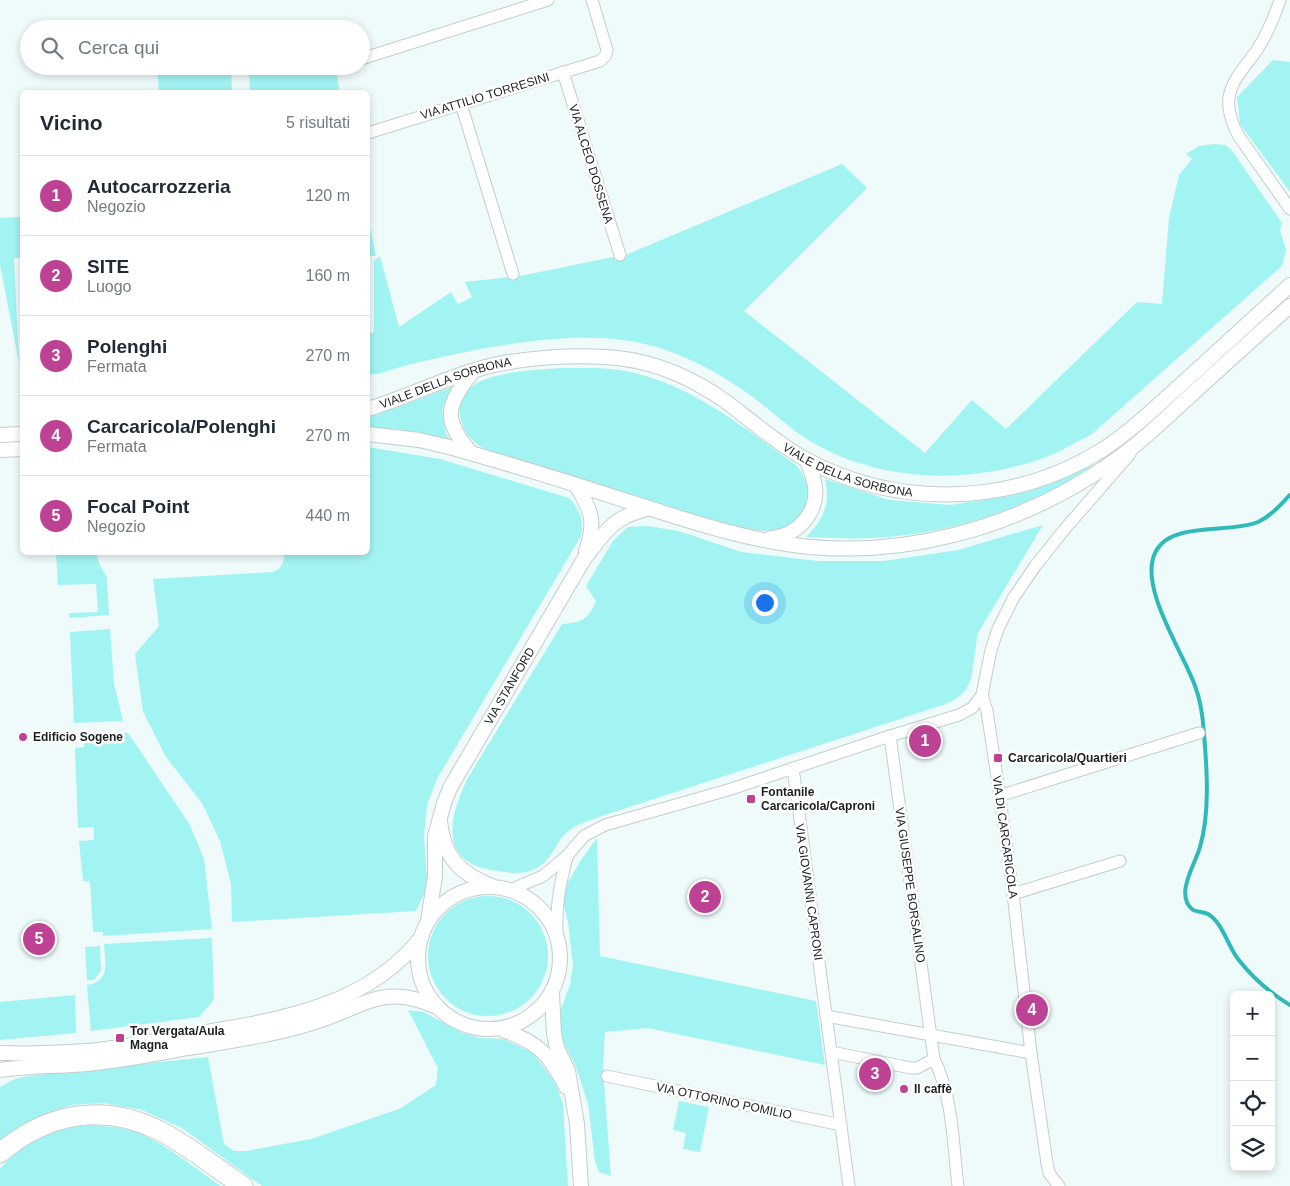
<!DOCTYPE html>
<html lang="it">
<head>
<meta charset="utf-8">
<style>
	body { margin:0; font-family:Arial,sans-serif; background:#f6f6f7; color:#1f2937 }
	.controls { position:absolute; right:15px; bottom:15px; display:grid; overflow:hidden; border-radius:8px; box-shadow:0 2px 8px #0003 }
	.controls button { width:45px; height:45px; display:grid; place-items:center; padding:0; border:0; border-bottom:1px solid #e0e1e3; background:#fff; color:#1f2937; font:25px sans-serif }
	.you { position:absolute; left:764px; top:602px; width:18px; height:18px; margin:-12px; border:4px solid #fff; border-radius:50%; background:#1a73e8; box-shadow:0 0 0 8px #1a73e833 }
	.badge { display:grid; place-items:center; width:32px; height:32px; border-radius:50%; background:#be4293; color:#fff; font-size:16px; font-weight:700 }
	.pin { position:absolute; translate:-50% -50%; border:2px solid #fff; box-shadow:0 1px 5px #0006 }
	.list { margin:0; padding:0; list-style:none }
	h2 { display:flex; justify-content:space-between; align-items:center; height:65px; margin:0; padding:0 20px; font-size:21px }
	h2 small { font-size:16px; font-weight:400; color:#747a83 }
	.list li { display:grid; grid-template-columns:32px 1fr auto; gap:15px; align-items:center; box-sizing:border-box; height:80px; padding:0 20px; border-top:1px solid #e0e1e3 }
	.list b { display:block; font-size:19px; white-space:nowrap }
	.list p { margin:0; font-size:16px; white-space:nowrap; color:#747a83 }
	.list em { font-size:16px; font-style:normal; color:#747a83 }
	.icon { flex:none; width:28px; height:28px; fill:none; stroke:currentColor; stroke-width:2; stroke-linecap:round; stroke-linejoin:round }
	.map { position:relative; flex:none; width:1290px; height:1186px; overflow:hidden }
	.search { position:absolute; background:#fff; box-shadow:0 2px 8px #0003; left:20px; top:20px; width:350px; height:55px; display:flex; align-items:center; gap:12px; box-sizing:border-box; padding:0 18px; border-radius:28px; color:#747a83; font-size:19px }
	.panel { position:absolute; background:#fff; box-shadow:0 2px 8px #0003; left:20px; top:90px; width:350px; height:465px; border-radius:8px }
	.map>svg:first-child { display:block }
	.green { fill:#a2f4f2 }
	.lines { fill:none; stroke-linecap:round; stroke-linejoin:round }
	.stream { stroke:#2fbab9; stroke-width:4 }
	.minor-casing { stroke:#c3cecd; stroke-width:13 }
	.tertiary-casing { stroke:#c3cecd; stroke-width:16 }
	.trunk-casing { stroke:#c3cecd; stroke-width:21 }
	.minor { stroke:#fff; stroke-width:11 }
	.tertiary { stroke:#fff; stroke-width:14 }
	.trunk { stroke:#fff; stroke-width:19 }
	.poi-dot { fill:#be4293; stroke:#fff; stroke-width:2 }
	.labels { text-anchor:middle; stroke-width:5; stroke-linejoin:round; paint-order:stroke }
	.street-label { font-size:12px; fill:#1c2020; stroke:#fff }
	.poi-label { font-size:12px; font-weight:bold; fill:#1c2020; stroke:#fff; text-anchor:start }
</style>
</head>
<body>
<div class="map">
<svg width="1290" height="1186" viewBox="0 0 1290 1186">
	<rect width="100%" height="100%" fill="#effafa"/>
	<g class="green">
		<path d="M1273 60 1290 62V192L1240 124 1237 97Z"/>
		<path d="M157 66H231L232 92H159Z"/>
		<path d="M249 66H335L340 92H250Z"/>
		<path d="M1213 144 1226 145 1233 152 1282 223 1280 231 1286 249 1282 266 1092 434C1071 445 1051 457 1028 463 952 486 861 479 795 431 780 419 765 406 750 395 712 368 670 346 623 340 561 332 477 348 416 363 400 366 384 374 368 375V333H372L374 331V261L380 256 399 327 451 292 458 304 472 297 465 282 520 276 628 254 842 164 867 188 744 311 925 453 972 400 1006 429 1137 302 1162 304 1169 218 1179 175 1192 159 1186 154 1199 146Z"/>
		<path d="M22 217V258H14L19 363 0 265V218Z"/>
		<path d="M368 218 376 256H368Z"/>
		<path d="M560 368C582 368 604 367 626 371 691 384 743 427 796 465 817 488 810 522 778 529 763 533 747 529 731 526L488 451C474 444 465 435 461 420 447 370 531 371 560 368Z"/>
		<path d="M452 387 442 409 446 434 451 441 398 429 368 428V418Z"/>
		<path d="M368 447 440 459 569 498C580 510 584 519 581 536L437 779 427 805 424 836 427 879 425 892 416 911 232 922 231 884 220 841 202 803 166 757 143 712 135 654 159 626 153 579 273 572C282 569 284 562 284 553L368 552Z"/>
		<path d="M1095 464C1036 504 967 529 897 536 866 540 836 538 806 537 823 520 831 504 825 479L889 500 950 505 1003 497 1026 492 1055 482Z"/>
		<path d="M1043 525 978 633 971 679 966 690 956 699 946 704 605 815C591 820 574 824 564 835 554 847 550 862 535 869 522 875 511 873 498 871 437 864 448 817 469 776L562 624C581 623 589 619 596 601L586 586 613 541 628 527 647 526 679 531 741 552 818 561H884L958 550Z"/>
		<path d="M56 553H96L99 563 107 578 109 615 70 618 69 613 98 612 96 584 58 585Z"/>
		<path d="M110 629 114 684 123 721 74 723 70 632Z"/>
		<path d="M128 733 190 825 204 859 212 929 103 936V932H93L90 881H83L79 841 94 840V827L78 828 75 748 84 747 83 736Z"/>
		<path d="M597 838 600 956 816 1001 825 1065 648 1028 605 1032 603 1069 611 1176 599 1172 595 1161 588 1104 576 1067 563 1041 561 1028V1009L570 985 573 965 568 922 563 902 568 882 581 860Z"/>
		<circle cx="488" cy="956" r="60"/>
		<path d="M212 938 214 1000 199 1017 91 1031 87 985C111 981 105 963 104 944Z"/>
		<path d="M100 946 101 971 94 980H87L85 947Z"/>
		<path d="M75 995 76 1033 0 1040V1002Z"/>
		<path d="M408 1010 424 1012 462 1033 481 1038 503 1039 533 1053 555 1082 563 1104 568 1186H262L182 1128 142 1110 103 1103 71 1105 45 1114 24 1126 0 1147V1087L15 1079 28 1076 208 1057 224 1144 234 1151H246L311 1139 399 1109 436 1085 438 1068Z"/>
		<path d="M679 1101 709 1107 700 1152 683 1149 686 1133 673 1130Z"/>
		<path d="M91 1125C105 1126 119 1127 133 1131 164 1142 194 1168 221 1186H0V1169C26 1139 52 1129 91 1125Z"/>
	</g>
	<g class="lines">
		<path class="stream" d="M1290 495C1280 505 1271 516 1258 522 1229 534 1172 521 1156 551 1137 585 1183 652 1195 686 1201 701 1203 718 1204 734 1207 769 1210 813 1200 847 1195 865 1174 895 1193 910 1198 912 1204 912 1208 914 1222 922 1228 946 1238 959 1252 977 1270 993 1290 1005"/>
		<g class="minor-casing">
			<g id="minor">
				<path d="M1280 0C1274 18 1267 34 1257 50 1248 63 1234 77 1230 93 1226 106 1232 124 1238 135L1290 209"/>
				<path d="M361 59 548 0"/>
				<path d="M563 72 620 255"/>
				<path d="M461 104 513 274"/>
				<path d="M368 133 600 61 606 55 607 50 592 0"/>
				<path d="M982 695 987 711 997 777 1013 894 1031 1053 1047 1163 1049 1173 1059 1186"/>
				<path d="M890 736 934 1059C953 1097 953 1144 958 1186"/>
				<path d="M793 768 849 1186"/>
				<path d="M999 796 1199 733"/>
				<path d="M510 890 543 876 567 856 584 836 605 825 728 790 890 736 959 715 972 708 982 695 991 650 998 629 1014 597 1036 565 1064 530 1130 454"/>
				<path d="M1013 894 1120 861"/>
				<path d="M557 937C556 904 559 888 567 857"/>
				<path d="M826 1016 1031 1053"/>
				<path d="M831 1052 911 1068H917L934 1059"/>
				<path d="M607 1076 841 1125"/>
			</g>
		</g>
		<g class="tertiary-casing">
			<g id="tertiary">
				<path id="s1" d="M368 409C404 398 439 381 475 370 518 357 581 353 625 359 661 364 695 380 725 401 751 420 776 443 805 459 898 509 1012 506 1102 450 1133 430 1159 404 1186 380 1221 348 1255 317 1290 285"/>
				<path d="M368 434 419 440 449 447C510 464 572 483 633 503 683 519 734 536 786 544 898 561 1014 529 1107 466 1137 446 1163 421 1189 397 1223 366 1256 336 1290 306"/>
				<path d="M0 435 22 434"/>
				<path d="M0 450 22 449"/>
				<path d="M471 453C441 418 447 405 473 371"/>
				<path d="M576 485C592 511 596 522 586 551"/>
				<path d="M771 538C797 536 818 513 815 487 814 478 810 469 807 460"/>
				<path d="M440 822C444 857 460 874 492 886"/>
				<circle cx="489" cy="958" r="71"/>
				<path id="s2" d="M428 921 435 876V836L444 803 450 788 584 559C596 545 606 527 623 518 631 513 641 511 649 508"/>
				<path d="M552 993 554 1034 557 1048 568 1071 577 1124 581 1186"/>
				<path d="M503 1030C539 1043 549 1054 566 1087"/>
				<path d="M0 1053C29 1054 58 1053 87 1051 121 1048 154 1041 188 1035 271 1021 367 1009 422 936"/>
				<path d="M0 1070C31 1065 63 1067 95 1063 126 1060 157 1054 188 1048 231 1041 274 1035 315 1022 364 1007 383 982 437 1007"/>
			</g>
		</g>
		<g class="trunk-casing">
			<path id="trunk" d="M0 1153C47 1113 104 1102 160 1131 189 1146 216 1168 243 1186"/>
		</g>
		<use href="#minor" class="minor"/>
		<use href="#tertiary" class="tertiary"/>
		<use href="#trunk" class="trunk"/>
	</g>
	<g class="poi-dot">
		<circle cx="23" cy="737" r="5"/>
		<rect x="993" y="753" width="10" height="10" rx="2.5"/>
		<rect x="746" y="794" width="10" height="10" rx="2.5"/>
		<rect x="115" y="1033" width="10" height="10" rx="2.5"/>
		<circle cx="904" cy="1089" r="5"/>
	</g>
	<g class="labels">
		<g class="street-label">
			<text transform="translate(485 96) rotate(-17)" y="4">VIA ATTILIO TORRESINI</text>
			<text transform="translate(591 164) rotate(73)" y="4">VIA ALCEO DOSSENA</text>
			<text dy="4" stroke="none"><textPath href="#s1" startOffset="82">VIALE DELLA SORBONA</textPath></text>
			<text dy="4" stroke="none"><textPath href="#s1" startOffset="518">VIALE DELLA SORBONA</textPath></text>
			<text dy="4" stroke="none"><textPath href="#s2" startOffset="254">VIA STANFORD</textPath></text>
			<text transform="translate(1005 837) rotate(82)" y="4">VIA DI CARCARICOLA</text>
			<text transform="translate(910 885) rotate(82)" y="4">VIA GIUSEPPE BORSALINO</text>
			<text transform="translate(809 892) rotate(82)" y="4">VIA GIOVANNI CAPRONI</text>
			<text transform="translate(724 1101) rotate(12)" y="4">VIA OTTORINO POMILIO</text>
		</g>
		<g class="poi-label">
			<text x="33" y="741">Edificio Sogene</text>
			<text x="1008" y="762">Carcaricola/Quartieri</text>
			<text x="761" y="796">Fontanile<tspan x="761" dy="14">Carcaricola/Caproni</tspan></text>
			<text x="130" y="1035">Tor Vergata/Aula<tspan x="130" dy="14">Magna</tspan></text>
			<text x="914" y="1093">Il caffè</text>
		</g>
	</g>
</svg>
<div class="controls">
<button>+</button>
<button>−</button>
<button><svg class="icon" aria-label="locate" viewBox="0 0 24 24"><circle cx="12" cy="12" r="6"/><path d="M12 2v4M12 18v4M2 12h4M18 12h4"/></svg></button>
<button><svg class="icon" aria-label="layers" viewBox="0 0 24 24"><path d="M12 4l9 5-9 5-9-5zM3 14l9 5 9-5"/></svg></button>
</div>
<div class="you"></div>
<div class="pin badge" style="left:925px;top:741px">1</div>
<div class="pin badge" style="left:705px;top:897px">2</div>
<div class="pin badge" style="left:875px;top:1074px">3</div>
<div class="pin badge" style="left:1032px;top:1010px">4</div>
<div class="pin badge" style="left:39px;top:939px">5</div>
<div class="search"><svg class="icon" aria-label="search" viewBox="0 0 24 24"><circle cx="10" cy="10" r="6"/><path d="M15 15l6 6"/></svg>Cerca qui</div>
<section class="panel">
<h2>Vicino<small>5 risultati</small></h2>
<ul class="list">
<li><span class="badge">1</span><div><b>Autocarrozzeria</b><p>Negozio</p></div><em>120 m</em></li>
<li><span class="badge">2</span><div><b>SITE</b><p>Luogo</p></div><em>160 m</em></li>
<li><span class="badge">3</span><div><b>Polenghi</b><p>Fermata</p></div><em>270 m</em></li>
<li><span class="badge">4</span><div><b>Carcaricola/Polenghi</b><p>Fermata</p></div><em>270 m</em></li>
<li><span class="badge">5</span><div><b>Focal Point</b><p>Negozio</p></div><em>440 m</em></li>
</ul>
</section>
</div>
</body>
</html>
